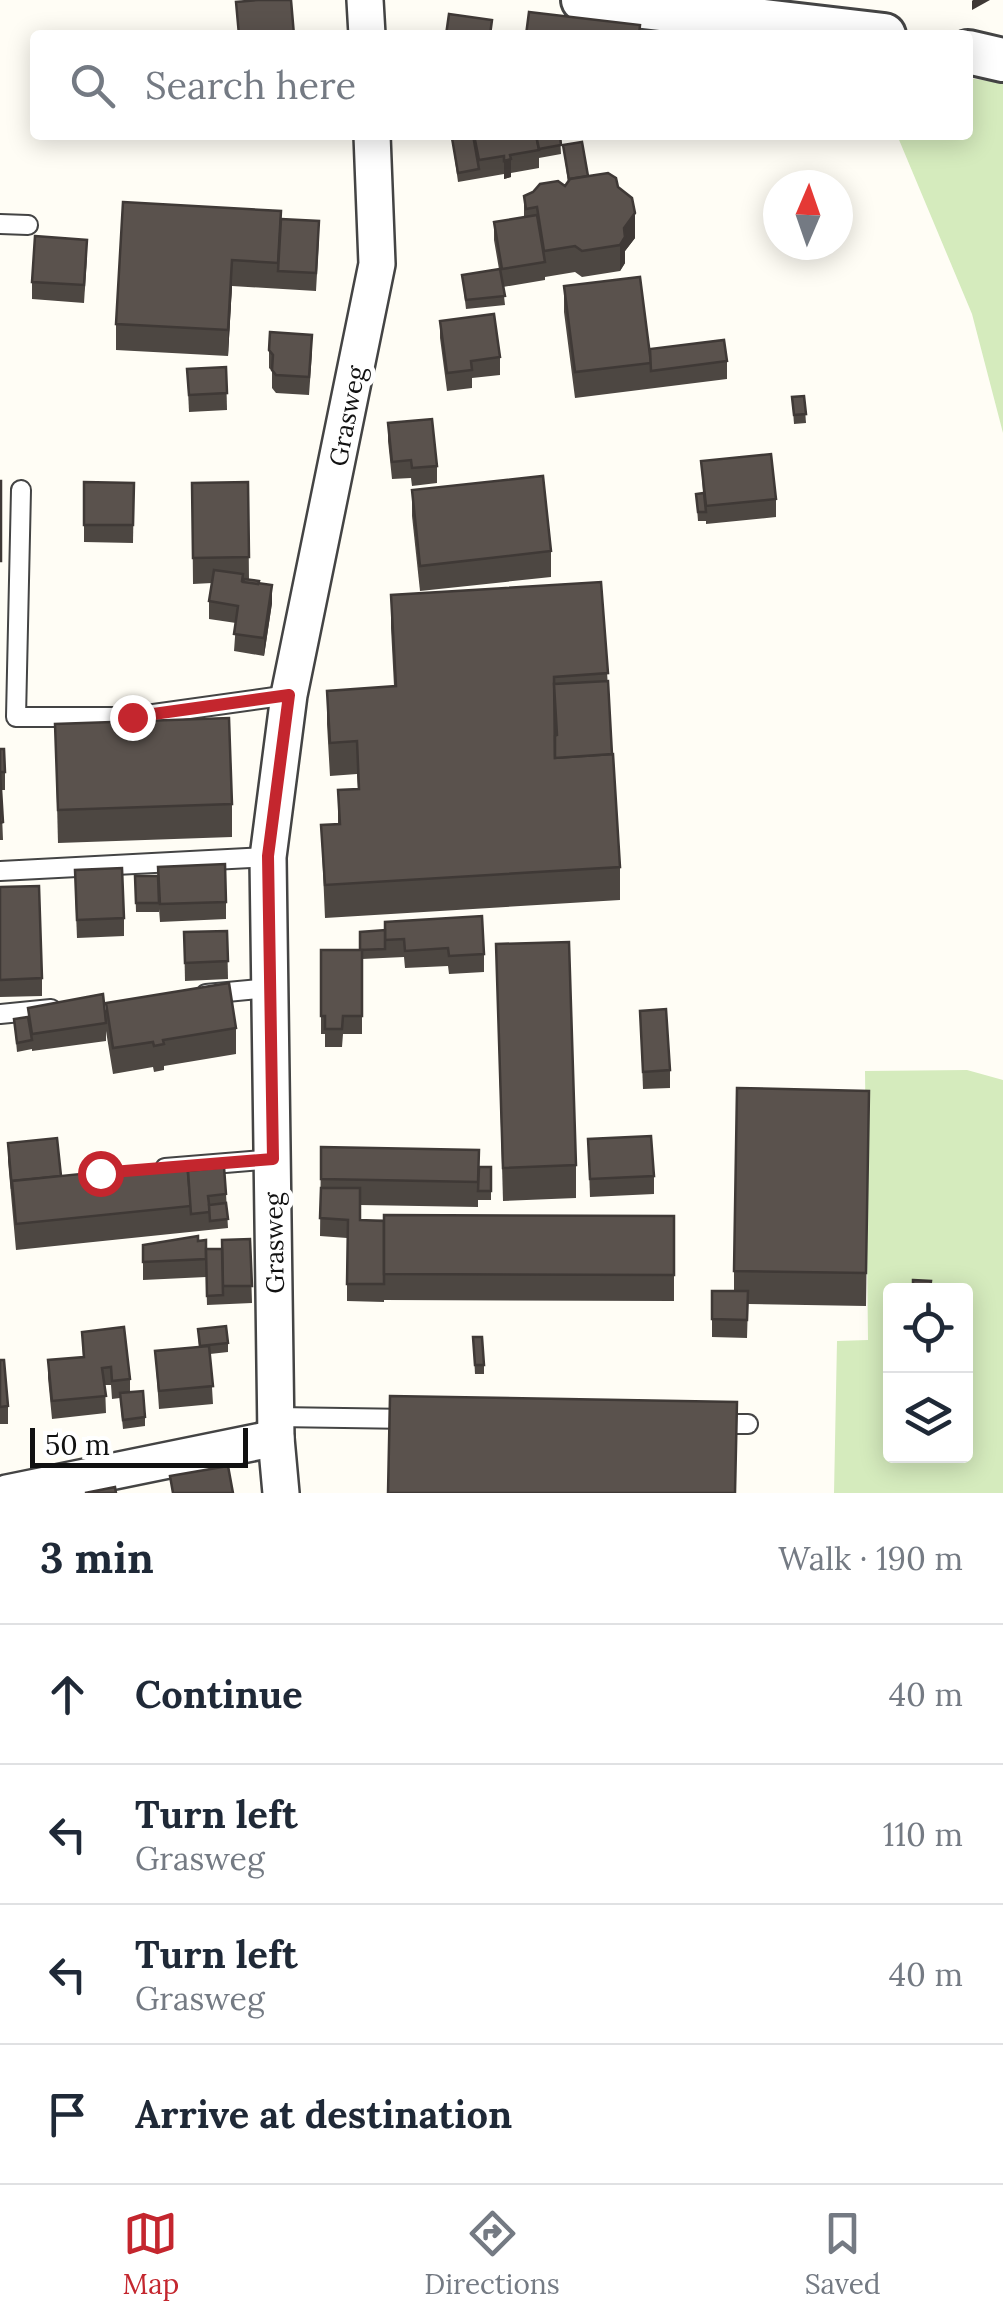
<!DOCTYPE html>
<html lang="en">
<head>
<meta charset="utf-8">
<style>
	body { margin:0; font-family:Lora,serif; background:#f2f2f3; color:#1f2937 }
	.controls { position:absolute; right:30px; bottom:30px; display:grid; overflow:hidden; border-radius:10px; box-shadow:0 5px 25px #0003 }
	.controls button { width:90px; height:90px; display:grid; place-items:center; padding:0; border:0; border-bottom:2px solid #e0e1e3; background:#fff; color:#1f2937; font:50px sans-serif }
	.compass { position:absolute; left:763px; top:170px; width:90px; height:90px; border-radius:50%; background:#fff; box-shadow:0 5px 25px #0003; rotate:2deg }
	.scale { position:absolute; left:30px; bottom:25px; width:218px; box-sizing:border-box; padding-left:10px; border:5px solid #111; border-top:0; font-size:28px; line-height:35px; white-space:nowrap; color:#111; -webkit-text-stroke:8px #fff; paint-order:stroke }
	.stop { position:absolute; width:30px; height:30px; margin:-22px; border:8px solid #c4262e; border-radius:50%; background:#fff }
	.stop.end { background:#c4262e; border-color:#fff; box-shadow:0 2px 10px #0008 }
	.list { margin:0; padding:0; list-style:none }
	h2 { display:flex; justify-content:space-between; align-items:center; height:130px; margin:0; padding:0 40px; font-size:42px }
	h2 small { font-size:32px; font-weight:400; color:#747a83 }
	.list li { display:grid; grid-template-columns:65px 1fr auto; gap:30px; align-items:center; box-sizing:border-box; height:140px; padding:0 40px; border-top:2px solid #e0e1e3 }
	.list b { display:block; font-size:38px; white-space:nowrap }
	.list p { margin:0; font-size:32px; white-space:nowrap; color:#747a83 }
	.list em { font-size:32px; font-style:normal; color:#747a83 }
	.icon { flex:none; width:55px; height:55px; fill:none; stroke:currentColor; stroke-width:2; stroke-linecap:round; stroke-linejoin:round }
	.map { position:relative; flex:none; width:1003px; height:1493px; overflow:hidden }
	.search { position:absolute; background:#fff; box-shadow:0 5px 25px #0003; left:30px; right:30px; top:30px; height:110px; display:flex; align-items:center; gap:25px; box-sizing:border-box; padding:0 35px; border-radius:10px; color:#747a83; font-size:38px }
	.sheet { height:690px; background:#fff }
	nav { display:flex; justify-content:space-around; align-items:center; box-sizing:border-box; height:140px; border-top:2px solid #e0e1e3; background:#fff; font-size:28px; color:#747a83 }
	nav a { display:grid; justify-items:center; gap:5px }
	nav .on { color:#c4262e }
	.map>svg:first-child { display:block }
	.green { fill:#d5ebbd; fill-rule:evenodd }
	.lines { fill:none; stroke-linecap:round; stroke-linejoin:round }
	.service-casing { stroke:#444; stroke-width:22 }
	.minor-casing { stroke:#444; stroke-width:40 }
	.tertiary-casing { stroke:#444; stroke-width:48 }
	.service { stroke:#fff; stroke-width:18 }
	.minor { stroke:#fff; stroke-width:35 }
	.tertiary { stroke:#fff; stroke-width:42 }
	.wall { fill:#4d4742 }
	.shaded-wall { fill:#3f3936 }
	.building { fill:#5a524d; stroke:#3f3936; stroke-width:2.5 }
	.route { stroke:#c4262e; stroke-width:12 }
	.labels { text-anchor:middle; stroke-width:10; stroke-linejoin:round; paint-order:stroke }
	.street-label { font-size:25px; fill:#111; stroke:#fff }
</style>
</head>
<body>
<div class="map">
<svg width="1003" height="1493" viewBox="0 0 1003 1493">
	<rect width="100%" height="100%" fill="#fffdf5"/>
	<g class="green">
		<path d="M968 78 1003 83V433L972 314 897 135H968Z"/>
		<path d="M967 1070 1003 1080V1493H834L837 1341 868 1340 865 1071ZM890 1290H966V1456H890Z"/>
	</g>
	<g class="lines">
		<g class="service-casing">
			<g id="service">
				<path d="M0 224 28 225"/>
				<path d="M21 490 16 717H132L289 695"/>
				<path d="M0 871 268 857"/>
				<path d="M206 994 270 988"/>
				<path d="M0 1014 51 1009"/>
				<path d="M165 1168 273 1159"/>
				<path d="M277 1417 411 1419"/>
				<path d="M712 1424H748"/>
			</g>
		</g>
		<g class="minor-casing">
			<g id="minor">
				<path d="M365 0 367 35"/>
				<path d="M7 1493 276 1438"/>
				<path d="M281 1493 276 1438 268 857 289 695 377 264 372 135"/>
			</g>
		</g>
		<g class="tertiary-casing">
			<g id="tertiary">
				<path d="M583 0 884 35"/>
				<path d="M968 52 1003 60"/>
			</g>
		</g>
		<use href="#service" class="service"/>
		<use href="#minor" class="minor"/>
		<use href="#tertiary" class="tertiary"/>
	</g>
	<g class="wall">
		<path d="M472 135H560L561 154 539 158V168L511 173V177L504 179V174L458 182 452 138Z"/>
		<path d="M563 145 588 176 618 187 635 238 625 251V263L620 271 582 277 575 272 545 277V280L503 287 505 305 466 309 462 275 499 269 494 240V222L524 218V196L565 186 568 182Z"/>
		<path d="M281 219 319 239 316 291 232 286 228 356 116 350V324Z"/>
		<path d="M87 257 84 303 32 299V282Z"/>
		<path d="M564 286 650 349 727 361V379L575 398 564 312Z"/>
		<path d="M440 321 500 357V375L472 378V388L447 391 440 338Z"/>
		<path d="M269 350 312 353 309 395 276 393 272 388V371L269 368Z"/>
		<path d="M226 367 227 410 189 412 187 369Z"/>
		<path d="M804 396 806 423 794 424 792 397Z"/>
		<path d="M388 423 437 466V483L412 486 411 478 392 479 388 441Z"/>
		<path d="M701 461 776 499V517L706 524V521H698L696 494 703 493Z"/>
		<path d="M84 482 134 483 133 543 84 542Z"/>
		<path d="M248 482 249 580 259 584 272 603 264 656 234 651 236 623 209 619V601L212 583 193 584 192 483Z"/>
		<path d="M412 490 551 551V577L420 591 412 516Z"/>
		<path d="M601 582 620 867V900L325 918 321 825 338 824V790L358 789 357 774 330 776 327 724V691L394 686 391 628V595Z"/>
		<path d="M55 724 232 804V837L58 843Z"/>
		<path d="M0 749 5 772V790H1L3 840H0Z"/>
		<path d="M135 876 226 902V919L160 922 159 909V912H136Z"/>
		<path d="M0 887 42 978V996L0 997Z"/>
		<path d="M75 888 124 918V936L77 938Z"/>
		<path d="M227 931 228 979 185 981 184 932Z"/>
		<path d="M360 932 484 954V972L449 974 448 966 405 968 404 957 362 959V1034H343L342 1047H325V1034H321V950H360Z"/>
		<path d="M496 944 576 1165V1198L503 1201Z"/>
		<path d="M106 1003 236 1028V1054L164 1066V1070L154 1072 153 1067 113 1074 106 1031V1041L32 1051V1049L17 1052 14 1019 28 1017V1008L106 1018Z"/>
		<path d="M640 1011 670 1070V1088L643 1089Z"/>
		<path d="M869 1091 866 1306 748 1304 747 1338 712 1337V1291H734V1271Z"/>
		<path d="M588 1139 654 1176V1194L590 1197Z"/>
		<path d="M8 1143 61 1176 188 1171 226 1194 228 1228 16 1250 8 1161Z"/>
		<path d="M321 1147 479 1167H491V1200H478V1198V1207L360 1205V1220L674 1216V1301L384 1300V1296V1302L347 1301V1238L320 1236Z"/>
		<path d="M250 1239 252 1303 207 1305 206 1268V1277L143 1280V1245L198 1241 206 1249H222Z"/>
		<path d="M198 1329 228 1343V1352L210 1354 213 1404 159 1409 155 1351 199 1347Z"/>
		<path d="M82 1332 130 1379V1392L145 1417V1426L123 1429 120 1398 112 1399 111 1385H105L106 1413 52 1419 48 1378V1360L83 1358Z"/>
		<path d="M473 1337 484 1365V1374H475Z"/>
		<path d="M0 1360 8 1406V1424H0Z"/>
	</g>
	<g class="shaded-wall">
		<path d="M973 0H990L972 10V1Z"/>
		<path d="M511 159V177L504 179V161Z"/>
		<path d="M635 213V238L625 251V263L620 271V245L624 228Z"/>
		<path d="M232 260V286L228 356V330Z"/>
		<path d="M272 585V603L264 656V638Z"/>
	</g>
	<g class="building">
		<path d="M258 0H291L294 35H239L236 2Z"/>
		<path d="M529 12 640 25 639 35H526Z"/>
		<path d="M449 14 492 20 490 35H446Z"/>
		<path d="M473 135 479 169 458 173 452 138Z"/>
		<path d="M474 135H536L539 150 510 155 511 159 504 161V156L479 160Z"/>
		<path d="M536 135H560L561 145 539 149Z"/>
		<path d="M582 142 588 176 570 179 569 180 563 145Z"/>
		<path d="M608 173 616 178 618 187 632 198 635 213 624 228 625 237 620 245 582 251 575 246 544 251 537 207 526 209 524 196 533 192 540 184 558 181 565 186 570 179Z"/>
		<path d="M123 202 281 211 278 263 232 260 228 330 116 324Z"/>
		<path d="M537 215 545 262 502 269 494 222Z"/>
		<path d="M281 219 319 221 316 273 278 271Z"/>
		<path d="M35 236 87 240 84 285 32 282Z"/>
		<path d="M500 269 505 296 466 300 462 275Z"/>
		<path d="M640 277 651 363 575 372 564 286Z"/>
		<path d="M494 314 500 357 471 361 472 370 447 373 440 321Z"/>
		<path d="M270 332 312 335 309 377 276 375 272 370 273 355 269 350Z"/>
		<path d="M724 340 727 361 651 371 650 349Z"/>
		<path d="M226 367 227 393 189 395 187 369Z"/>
		<path d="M804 396 806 414 794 415 792 397Z"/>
		<path d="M432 419 437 466 412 468 411 460 392 462 388 423Z"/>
		<path d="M771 454 776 499 706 506 701 461Z"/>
		<path d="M543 476 551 551 420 566 412 490Z"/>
		<rect x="0" y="481" width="1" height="80"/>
		<path d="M84 482 134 483 133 525H84Z"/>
		<path d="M248 482 249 557 193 558 192 483Z"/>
		<path d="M704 493 706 512H698L696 494Z"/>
		<path d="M214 570 243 574 242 581 272 585 264 638 234 634 238 606 209 601Z"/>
		<path d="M244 579 259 581 258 584 243 582Z"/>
		<path d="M601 582 608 673 554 677 555 758 613 754 620 867 325 885 321 825 340 824 338 790 359 789 357 741 330 743 327 691 396 686 391 595Z"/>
		<path d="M608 681 612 754 555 758V736L557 735 554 684Z"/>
		<path d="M229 718 232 804 58 810 55 724Z"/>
		<path d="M0 749H4L5 772H0L3 822 0 823Z"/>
		<path d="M225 864 226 902 160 904 158 867Z"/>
		<path d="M122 868 124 918 77 920 75 870Z"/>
		<path d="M135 876H158L159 903H136Z"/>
		<path d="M39 886 42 978 0 980V887Z"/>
		<path d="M482 916 484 954 449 956 448 948 405 951 404 939 385 940V922Z"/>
		<path d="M385 930V949L360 950V932Z"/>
		<path d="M227 931 228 961 185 963 184 932Z"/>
		<path d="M569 942 576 1165 503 1168 496 944Z"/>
		<path d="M321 950H362V1016H343L342 1029H325V1016H321Z"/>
		<path d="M229 983 236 1028 163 1040 164 1044 154 1046 153 1042 113 1048 106 1003Z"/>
		<path d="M103 994 106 1023 32 1034 28 1008Z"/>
		<path d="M666 1009 670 1070 643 1072 640 1011Z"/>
		<path d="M28 1017 32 1040 17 1043 14 1019Z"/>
		<path d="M737 1088 869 1091 866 1273 734 1271Z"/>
		<path d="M651 1136 654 1176 590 1179 588 1139Z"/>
		<path d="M57 1138 61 1176 12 1181V1189L8 1143Z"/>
		<path d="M321 1147 479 1150 478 1182 321 1179Z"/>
		<path d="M187 1163 191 1206 16 1224 12 1181Z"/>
		<path d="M224 1167 226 1194 208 1196 210 1212 191 1214 188 1171Z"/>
		<path d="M479 1167H491V1191H478Z"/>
		<path d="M321 1188H360V1220L384 1221V1284H347L348 1220 320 1218Z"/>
		<path d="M226 1203 228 1219 210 1221 209 1205Z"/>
		<path d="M384 1215 674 1216V1275L384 1274Z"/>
		<path d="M198 1236V1241L206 1240V1259L143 1262V1245Z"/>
		<path d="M250 1239 252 1286H223L222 1240Z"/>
		<path d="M206 1249H222L223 1295 207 1296Z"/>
		<path d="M913 1280 931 1281 930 1290H913Z"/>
		<path d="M712 1291H748L747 1320 712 1319Z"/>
		<path d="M226 1326 228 1343 200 1346 198 1329Z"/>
		<path d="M124 1327 130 1379 112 1381 111 1367 102 1368 106 1396 52 1401 48 1360 84 1357 82 1332Z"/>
		<path d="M473 1337H482L484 1365H475Z"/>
		<path d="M209 1346 213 1386 159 1391 155 1351Z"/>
		<path d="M0 1360H4L8 1406 0 1407Z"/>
		<path d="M143 1391 145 1417 123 1420 120 1393Z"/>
		<path d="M390 1396 737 1402 735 1493H388Z"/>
		<path d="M228 1466 233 1493H173L170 1476Z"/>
		<path d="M115 1487 116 1493H85Z"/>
	</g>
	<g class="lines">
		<path class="route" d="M100 1173 273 1159 268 856 289 695 132 717"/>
	</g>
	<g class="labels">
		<g class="street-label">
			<text transform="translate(347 416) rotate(-79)" y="9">Grasweg</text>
			<text transform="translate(274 1243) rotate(-91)" y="9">Grasweg</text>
		</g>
	</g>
</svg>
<div class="controls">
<button><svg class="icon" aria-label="locate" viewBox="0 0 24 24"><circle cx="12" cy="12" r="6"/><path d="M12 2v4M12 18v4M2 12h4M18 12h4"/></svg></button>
<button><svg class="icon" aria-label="layers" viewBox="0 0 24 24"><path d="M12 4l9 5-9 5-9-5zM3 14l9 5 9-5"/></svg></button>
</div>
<svg class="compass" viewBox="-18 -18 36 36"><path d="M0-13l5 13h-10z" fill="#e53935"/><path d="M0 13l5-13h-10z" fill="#747a83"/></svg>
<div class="scale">50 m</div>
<div class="stop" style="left:100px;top:1173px"></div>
<div class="stop end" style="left:132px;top:717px"></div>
<div class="search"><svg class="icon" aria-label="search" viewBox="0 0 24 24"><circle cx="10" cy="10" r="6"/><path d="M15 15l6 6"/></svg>Search here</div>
</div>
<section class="sheet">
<h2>3 min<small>Walk · 190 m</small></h2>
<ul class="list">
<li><svg class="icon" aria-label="ahead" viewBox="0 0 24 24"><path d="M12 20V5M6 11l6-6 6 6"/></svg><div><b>Continue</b></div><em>40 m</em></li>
<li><svg class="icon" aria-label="left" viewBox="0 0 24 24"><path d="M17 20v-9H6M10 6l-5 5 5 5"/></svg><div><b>Turn left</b><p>Grasweg</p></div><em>110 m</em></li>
<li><svg class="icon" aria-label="left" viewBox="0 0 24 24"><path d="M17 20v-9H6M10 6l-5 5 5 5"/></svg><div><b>Turn left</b><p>Grasweg</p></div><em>40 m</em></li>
<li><svg class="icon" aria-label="arrive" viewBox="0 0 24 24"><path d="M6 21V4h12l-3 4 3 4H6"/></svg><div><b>Arrive at destination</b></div></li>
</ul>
</section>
<nav>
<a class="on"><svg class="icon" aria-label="map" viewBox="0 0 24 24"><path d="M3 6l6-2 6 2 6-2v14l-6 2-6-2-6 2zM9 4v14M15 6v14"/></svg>Map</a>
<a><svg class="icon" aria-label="directions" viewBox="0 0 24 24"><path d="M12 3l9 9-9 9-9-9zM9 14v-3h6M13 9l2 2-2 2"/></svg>Directions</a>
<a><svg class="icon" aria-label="saved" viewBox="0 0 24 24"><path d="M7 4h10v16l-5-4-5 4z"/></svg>Saved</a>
</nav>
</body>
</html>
